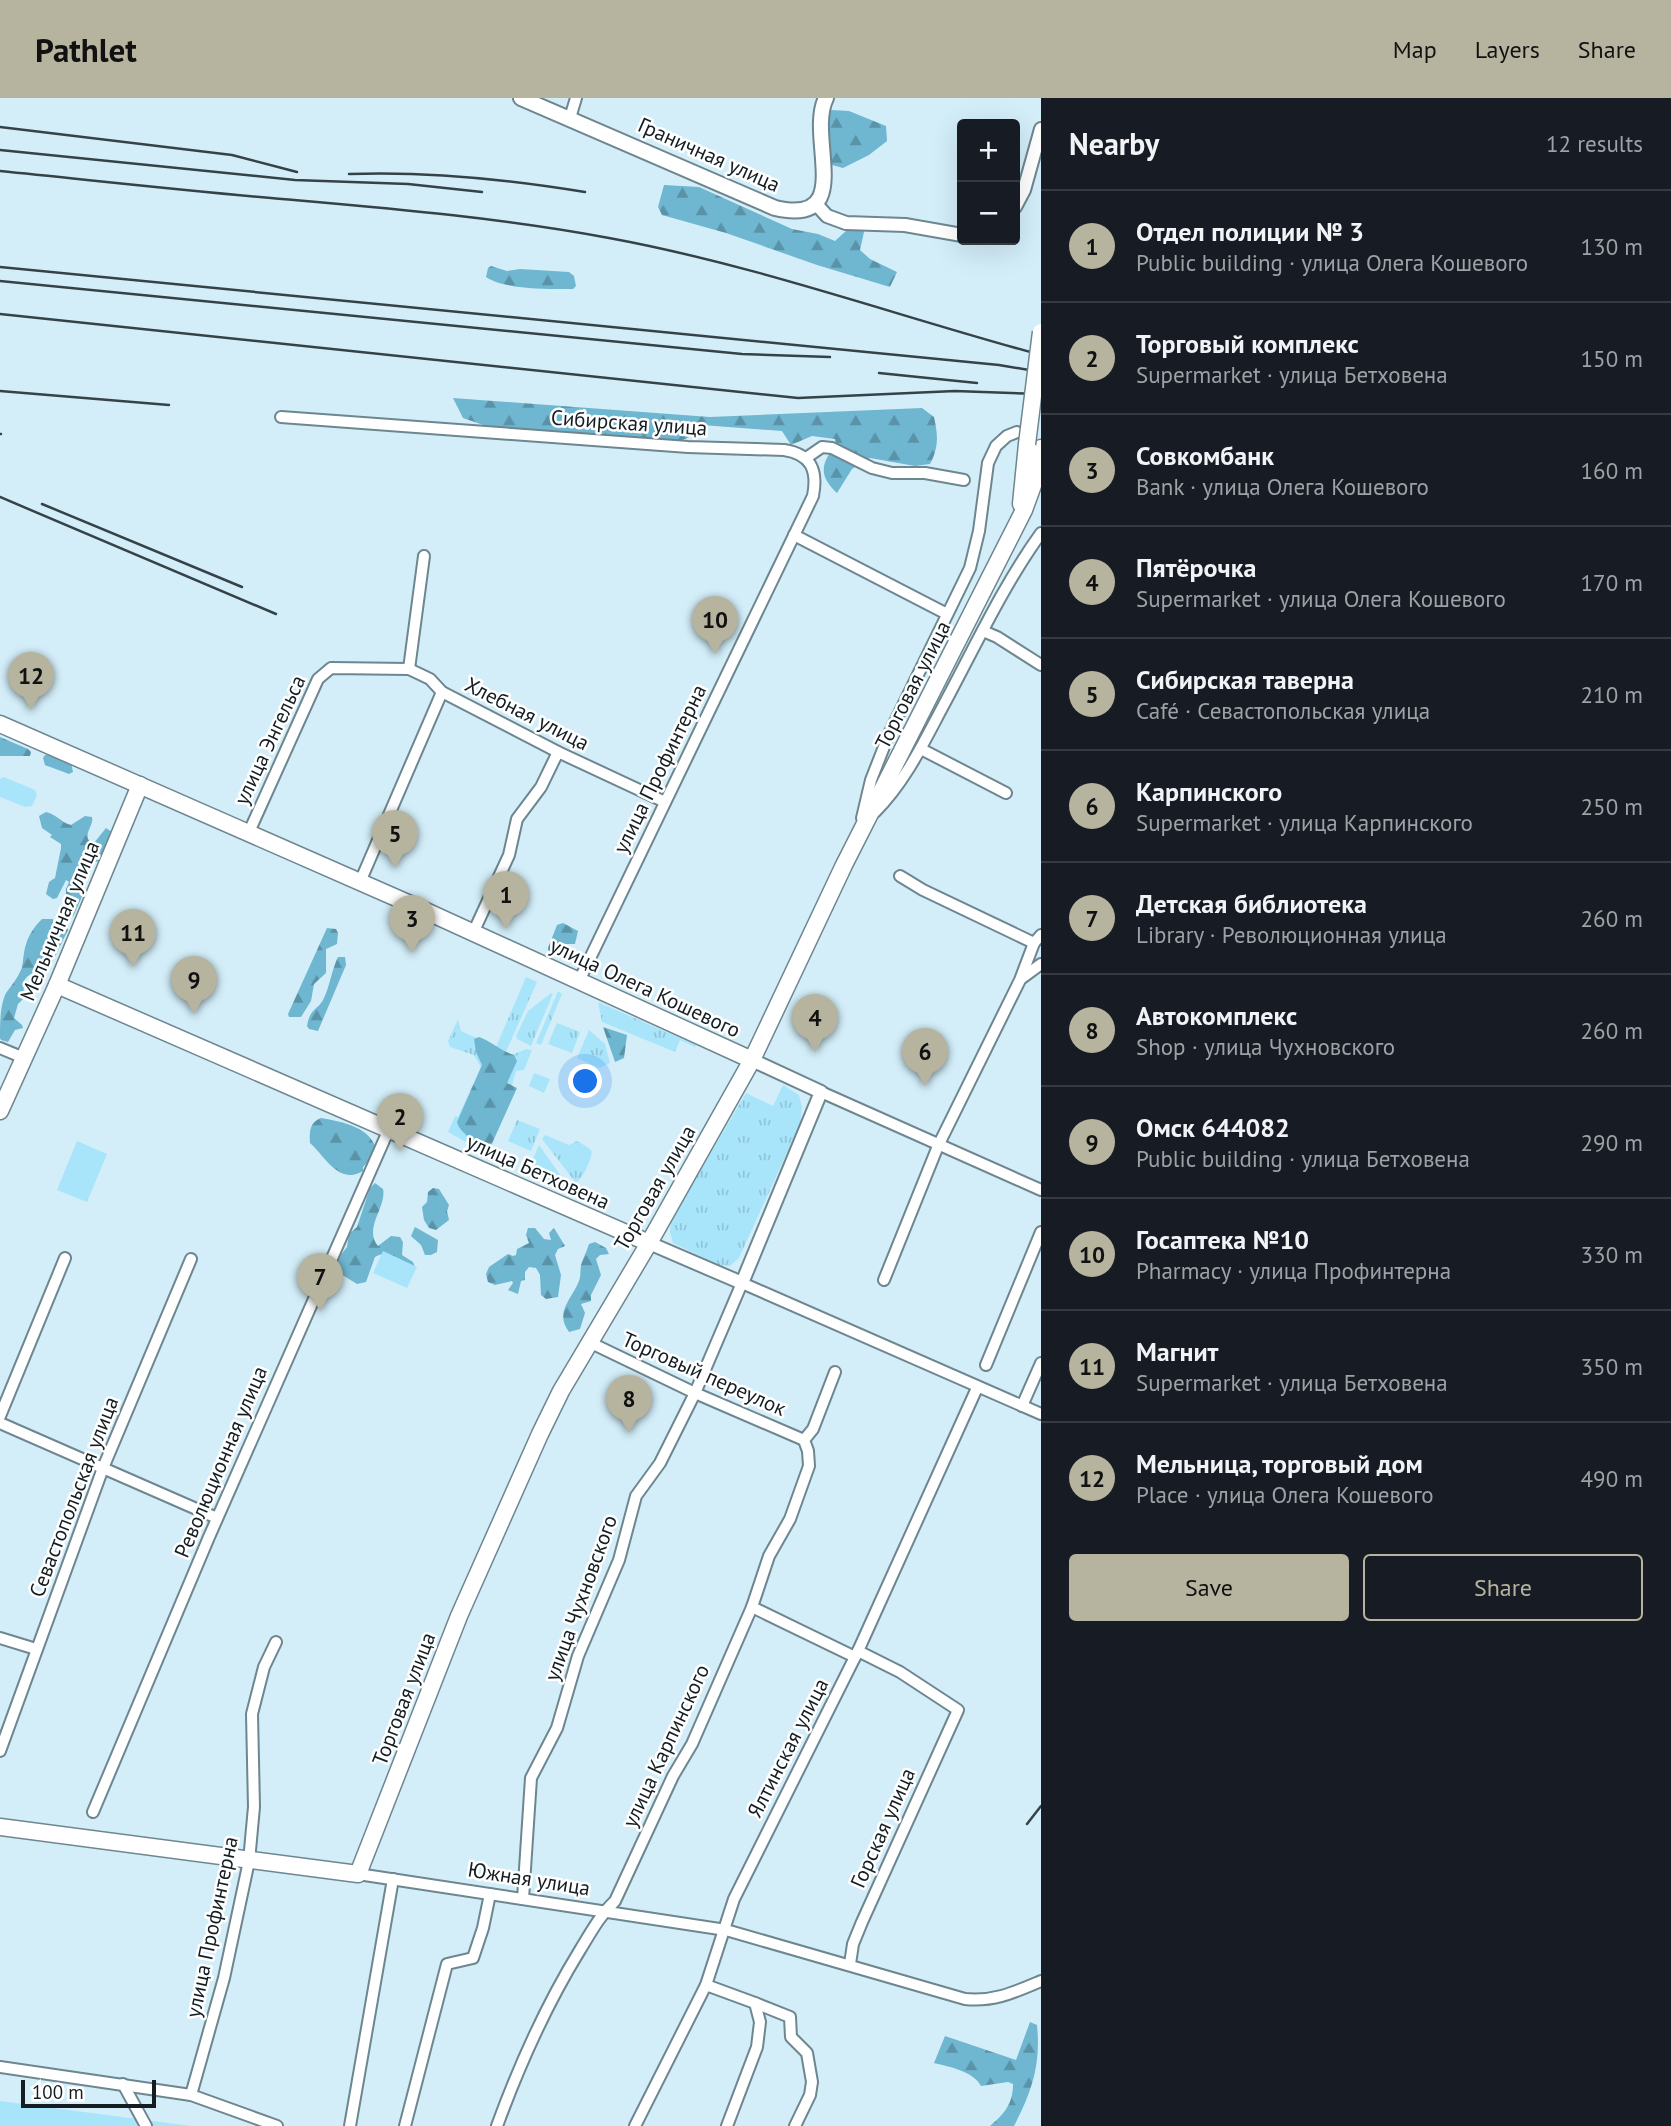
<!DOCTYPE html>
<html lang="en">
<head>
<meta charset="utf-8">
<style>
	body { margin:0; font-family:"PT Sans",sans-serif; background:#242831; color:#f1f3f6 }
	.controls { position:absolute; right:21px; top:21px; display:grid; overflow:hidden; border-radius:7px; box-shadow:0 7px 28px #0002 }
	.controls button { width:63px; height:63px; display:grid; place-items:center; padding:0; border:0; border-bottom:2px solid #363941; background:#171b24; color:#f1f3f6; font:35px sans-serif }
	.scale { position:absolute; left:21px; bottom:18px; width:135px; box-sizing:border-box; padding-left:7px; border:4px solid #141e22; border-top:0; font-size:19px; line-height:24px; white-space:nowrap; color:#141e22; -webkit-text-stroke:5px #fff; paint-order:stroke }
	.you { position:absolute; left:586px; top:984px; width:24px; height:24px; margin:-18px; border:5px solid #fff; border-radius:50%; background:#1a73e8; box-shadow:0 0 0 10px #1a73e833 }
	.badge { display:grid; place-items:center; width:46px; height:46px; border-radius:50%; background:#b6b39e; color:#111; font-size:23px; font-weight:700 }
	.pin { position:absolute; translate:-50% -58px; filter:drop-shadow(0 2px 4px #0008) }
	.pin::after { content:''; position:absolute; top:37px; width:24px; height:21px; background:inherit; clip-path:polygon(0 0,100% 0,50% 100%) }
	.list { margin:0; padding:0; list-style:none }
	h2 { display:flex; justify-content:space-between; align-items:center; height:91px; margin:0; padding:0 28px; font-size:30px }
	h2 small { font-size:23px; font-weight:400; color:#9ea1a6 }
	.list li { display:grid; grid-template-columns:46px 1fr auto; gap:21px; align-items:center; box-sizing:border-box; height:112px; padding:0 28px; border-top:2px solid #363941 }
	.list b { display:block; font-size:26px; white-space:nowrap }
	.list p { margin:0; font-size:23px; white-space:nowrap; color:#9ea1a6 }
	.list em { font-size:23px; font-style:normal; color:#9ea1a6 }
	.actions { display:flex; gap:14px; padding:21px 28px }
	.actions a { flex:1; padding:16px 0; border:2px solid #b6b39e; border-radius:7px; text-align:center; font-size:24px; color:#b6b39e }
	.actions .main { background:#b6b39e; color:#111 }
	.map { position:relative; flex:none; width:1041px; height:2028px; overflow:hidden }
	header { display:flex; align-items:center; gap:42px; box-sizing:border-box; height:98px; padding:0 35px; background:#b6b39e; color:#111 }
	header strong { font-size:33px }
	nav { display:flex; gap:38px; margin-inline-start:auto; font-size:24px }
	main { display:flex }
	aside { flex:1; background:#171b24 }
	.map>svg:first-child { display:block }
	.grass { fill:url(#grass-tufts) }
	.forest { fill:url(#forest-firs) }
	.garden { fill:#a8e5fb }
	.lines { fill:none; stroke-linecap:round; stroke-linejoin:round }
	.minor-casing { stroke:#6d868f; stroke-width:14 }
	.tertiary-casing { stroke:#6d868f; stroke-width:16 }
	.secondary-casing { stroke:#6d868f; stroke-width:18 }
	.primary-casing { stroke:#6d868f; stroke-width:19 }
	.minor { stroke:#fff; stroke-width:10 }
	.tertiary { stroke:#fff; stroke-width:12 }
	.secondary { stroke:#fff; stroke-width:14 }
	.primary { stroke:#fff; stroke-width:16 }
	.rail { stroke:#354247; stroke-width:2.5 }
	.primary-bridge-casing { stroke:#6d868f; stroke-width:19; stroke-linecap:butt }
	.primary-bridge { stroke:#fff; stroke-width:16 }
	.labels { text-anchor:middle; stroke-width:5; stroke-linejoin:round; paint-order:stroke }
	.street-label { font-size:21px; fill:#141e22; stroke:#fff }
</style>
</head>
<body>
<header>
<strong>Pathlet</strong>
<nav><a>Map</a><a>Layers</a><a>Share</a></nav>
</header>
<main>
<div class="map">
<svg width="1041" height="2028" viewBox="0 0 1041 2028">
	<defs>
		<pattern id="grass-tufts" width="24" height="20" patternUnits="userSpaceOnUse" patternTransform="scale(1.75)"><rect width="24" height="20" fill="#a8e5fb"/><path d="M3 7l-1-3M5 7V3M7 7l1-3M15 17l-1-3M17 17v-4M19 17l1-3" fill="none" stroke="#90c4d7"/></pattern>
		<pattern id="forest-firs" width="22" height="20" patternUnits="userSpaceOnUse" patternTransform="scale(1.75)"><rect width="22" height="20" fill="#6fb6d0"/><path d="M5 1l3.5 6h-7zM16 11l3.5 6h-7z" fill="#5a93a8"/></pattern>
	</defs>
	<rect width="100%" height="100%" fill="#d3eef9"/>
	<g class="grass">
		<path d="M526 879 537 884 466 1044 448 1034 455 1018 458 1019 481 969 474 957 450 949 448 943 458 921 461 933 496 949Z"/>
		<path d="M558 893 562 896 541 947 536 945Z"/>
		<path d="M551 895 553 896 531 948 517 941 516 938 528 913Z"/>
		<path d="M598 904 696 947 695 949 680 942 675 954 602 924Z"/>
		<path d="M557 925 580 934 572 955 548 946Z"/>
		<path d="M589 932 605 946 610 965 599 970 577 960Z"/>
		<path d="M526 951 532 952 524 972 516 973 505 1010 508 959Z"/>
		<path d="M534 975 550 981 544 995 529 988Z"/>
		<path d="M783 987 799 997 802 1009 800 1026 739 1160 730 1168 719 1167 673 1145 670 1134 671 1123 746 995 773 1008Z"/>
		<path d="M517 1022 540 1031 531 1053 508 1043Z"/>
		<path d="M545 1037 569 1047 577 1043 589 1050 592 1054C589 1066 585 1077 576 1085L542 1041Z"/>
		<path d="M539 1047 569 1089 568 1092C560 1089 535 1078 532 1070 530 1064 537 1053 539 1047Z"/>
	</g>
	<g class="forest">
		<path d="M831 12 849 13 886 28 887 43 869 57 843 70 832 67C827 49 818 28 831 12Z"/>
		<path d="M664 87 699 89 792 131 818 136 835 143 848 131 860 130 864 134 860 152 870 161 897 174 890 189 817 167 726 135 662 117 658 109Z"/>
		<path d="M491 168 507 173 520 171 569 174 574 178 576 188 573 191C550 191 505 192 486 179L488 170Z"/>
		<path d="M453 300 710 319 922 310 934 319C938 337 939 349 930 366L915 368 870 360 852 371 837 395C818 377 821 366 836 346L835 341 812 338 791 347 782 333 702 327C687 343 681 346 659 341L486 328 463 320Z"/>
		<path d="M0 639 28 651 31 654 30 658H0Z"/>
		<path d="M45 657H57L71 664 73 674 69 676 45 667 43 660Z"/>
		<path d="M46 714C58 717 60 724 71 727L85 718 92 719C94 728 83 735 90 744L94 745 106 730 112 734 100 763 81 767 80 778 85 792 73 819 66 814V791L69 784 66 782 57 800 53 801 46 796 49 784 55 780 61 750V746L50 739 52 737 42 730 39 718Z"/>
		<path d="M42 821H53C54 836 45 845 46 858L52 856 61 826 65 825 68 832 51 867C47 867 44 870 40 872 23 879 23 880 24 900L18 906 14 920 22 927 23 930 15 932 8 944 1 942 0 940C0 926 0 907 6 895 11 888 17 881 21 872 23 868 23 860 24 855 26 841 32 831 42 821Z"/>
		<path d="M563 825 578 833 575 846H563L553 858 549 855 548 850 557 827Z"/>
		<path d="M327 830 336 831 338 835 337 846 326 851V875L314 886 311 903 301 919H289L288 916Z"/>
		<path d="M338 859H345L346 867 318 933 309 931 307 928C310 909 319 912 324 900 330 887 332 871 338 859Z"/>
		<path d="M603 929 627 937 624 960 615 964Z"/>
		<path d="M479 939C492 944 501 953 514 957L517 963 507 985 517 990 490 1050 484 1052 472 1048C467 1033 460 1035 457 1024L482 967 476 954 474 941Z"/>
		<path d="M321 1020C343 1024 372 1029 377 1054L363 1069V1073C339 1088 324 1057 310 1045 309 1033 310 1024 321 1020Z"/>
		<path d="M375 1085 383 1091C387 1109 363 1130 378 1148L391 1138 400 1139 403 1144 402 1157 413 1164 415 1169 413 1171C401 1163 389 1151 375 1159L366 1184 357 1186 336 1173V1163L347 1149 349 1136 357 1129 370 1090Z"/>
		<path d="M433 1090 439 1091 449 1107 447 1113 449 1122 436 1132 429 1130 424 1122 422 1109 427 1104 428 1094Z"/>
		<path d="M415 1129 438 1142 437 1154 431 1157H425L421 1147 411 1138Z"/>
		<path d="M528 1130H535L544 1141 551 1142 549 1135 554 1130 565 1148 558 1151 555 1157 561 1177 558 1199 546 1201 541 1197 540 1177 536 1170 529 1169 525 1174V1182L521 1183 518 1196 508 1192 513 1185 512 1183 495 1187 488 1184 486 1176 489 1169 508 1156 513 1158 516 1157 517 1151 529 1145 526 1137Z"/>
		<path d="M595 1144 606 1150 609 1156 600 1157 596 1161 601 1177 591 1197V1203L581 1206 585 1215 580 1231 569 1234C554 1214 572 1201 579 1183 581 1178 580 1173 581 1167 583 1160 587 1153 589 1146Z"/>
		<path d="M1030 1924 1037 1927C1041 1967 1032 1993 1014 2028H990C1004 2016 1013 2006 1013 1986L1008 1984 981 1988C973 1973 950 1969 934 1965L945 1938 1016 1962Z"/>
	</g>
	<g class="garden">
		<path d="M4 679 35 692 37 697 32 708 25 709 0 699V681Z"/>
		<path d="M77 1043 107 1056 87 1104 57 1092Z"/>
		<path d="M383 1153 417 1169 407 1190 373 1175Z"/>
		<path d="M0 2003 191 2028H0Z"/>
	</g>
	<g class="lines">
		<g class="minor-casing">
			<g id="minor">
				<path d="M570 20 576 0"/>
				<path d="M281 319 688 349 784 352C811 356 818 372 813 398L579 883"/>
				<path d="M806 360 822 349 832 350 872 370 892 375H925L964 382"/>
				<path d="M794 437 947 516"/>
				<path d="M983 533 997 539 1041 567"/>
				<path d="M409 571 424 458"/>
				<path d="M921 651 1006 695"/>
				<path d="M875 714C904 685 922 648 941 612 973 553 1002 489 1041 435"/>
				<path d="M862 720 871 682 889 636 970 470 979 433 988 365 996 348 1007 338 1017 334"/>
				<path d="M249 734 318 581 331 570 409 571 430 581 442 594 558 654 665 704"/>
				<path d="M900 778 923 792 1034 845"/>
				<path d="M360 784 442 594"/>
				<path d="M473 835 509 757 517 721 541 689 558 654"/>
				<path d="M1022 880 1041 866"/>
				<path d="M0 950 24 960"/>
				<path d="M821 994 1041 1092"/>
				<path d="M884 1182 938 1048 1020 882 1034 845 1041 837"/>
				<path d="M589 1244 695 1295 804 1342"/>
				<path d="M986 1267 1041 1134"/>
				<path d="M1022 1308 1041 1265"/>
				<path d="M0 1318 65 1160"/>
				<path d="M0 1325 217 1420"/>
				<path d="M752 1509 855 1559"/>
				<path d="M0 1540 36 1551"/>
				<path d="M0 1653 103 1370 191 1161"/>
				<path d="M93 1714 209 1439 389 1031"/>
				<path d="M358 1776 726 1832 965 1901C994 1904 1015 1894 1041 1883"/>
				<path d="M523 1801 531 1680 557 1630 578 1558 619 1462 636 1398 660 1365 695 1295 742 1185 1041 1316"/>
				<path d="M850 1866 853 1846 862 1824 958 1612 900 1574 858 1553"/>
				<path d="M706 1887 755 1905 760 1924 757 1949 727 2028"/>
				<path d="M755 1905 790 1919 791 1939 807 1955 812 1984 810 1997 795 2028"/>
				<path d="M0 1969 191 1997 277 2028"/>
				<path d="M123 1986 146 2028"/>
				<path d="M191 1997 224 1880 249 1763 254 1709 252 1616 264 1569 276 1544"/>
				<path d="M350 2028 393 1781"/>
				<path d="M405 2028 447 1866 473 1860 483 1830 490 1796"/>
				<path d="M497 2028C520 1965 545 1909 580 1852 591 1834 600 1817 615 1803L673 1678 692 1646 752 1509 769 1458 790 1421 809 1368 808 1353 804 1342 813 1331 835 1274"/>
				<path d="M635 2028 706 1887 734 1801 858 1553 977 1290"/>
			</g>
		</g>
		<g class="tertiary-casing">
			<g id="tertiary">
				<path d="M816 106 827 118 846 125 905 127 962 137"/>
				<path d="M1015 109 1024 92 1041 31"/>
				<path d="M649 1145 742 1185 821 994 752 962"/>
			</g>
		</g>
		<g class="secondary-casing">
			<path id="secondary" d="M521 0 775 110C857 129 806 39 826 0"/>
		</g>
		<g class="primary-casing">
			<g id="primary">
				<path d="M1021 406 1027 346"/>
				<path d="M0 626 417 809 752 962"/>
				<path d="M57 887 649 1145"/>
				<path d="M0 1013 57 887 140 687"/>
				<path d="M0 1729 358 1776 459 1518 540 1336 561 1293 649 1145 752 962 844 767 1024 412 1036 379 1041 350"/>
			</g>
		</g>
		<use href="#minor" class="minor"/>
		<use href="#tertiary" class="tertiary"/>
		<use href="#secondary" class="secondary"/>
		<use href="#primary" class="primary"/>
		<g class="rail">
			<path d="M0 29 232 57 297 74"/>
			<path d="M0 52 295 82 408 86 482 94"/>
			<path d="M0 73C90 82 180 92 271 100 384 110 497 119 609 140 756 167 897 218 1041 257"/>
			<path d="M349 76C429 73 506 81 585 94"/>
			<path d="M0 169 999 267 1041 274"/>
			<path d="M0 183 742 256 830 259"/>
			<path d="M0 216 798 300 955 293 1041 296"/>
			<path d="M879 275 977 285"/>
			<path d="M0 293 169 307"/>
			<path d="M0 336H1"/>
			<path d="M0 399 276 516"/>
			<path d="M42 406 242 489"/>
			<path d="M1027 1726 1041 1708"/>
		</g>
		<g class="primary-bridge-casing">
			<path id="primary-bridge" d="M1027 346 1041 234"/>
		</g>
		<use href="#primary-bridge" class="primary-bridge"/>
	</g>
	<g class="labels">
		<g class="street-label">
			<text transform="translate(709 57) rotate(24)" y="7">Граничная улица</text>
			<text transform="translate(629 325) rotate(4)" y="7">Сибирская улица</text>
			<text transform="translate(913 587) rotate(-63)" y="7">Торговая улица</text>
			<text transform="translate(527 616) rotate(27)" y="7">Хлебная улица</text>
			<text transform="translate(270 642) rotate(-65)" y="7">улица Энгельса</text>
			<text transform="translate(660 671) rotate(-64)" y="7">улица Профинтерна</text>
			<text transform="translate(60 823) rotate(-67)" y="7">Мельничная улица</text>
			<text transform="translate(645 890) rotate(25)" y="7">улица Олега Кошевого</text>
			<text transform="translate(538 1074) rotate(24)" y="7">улица Бетховена</text>
			<text transform="translate(655 1090) rotate(-60)" y="7">Торговая улица</text>
			<text transform="translate(704 1276) rotate(24)" y="7">Торговый переулок</text>
			<text transform="translate(221 1364) rotate(-67)" y="7">Революционная улица</text>
			<text transform="translate(74 1399) rotate(-69)" y="7">Севастопольская улица</text>
			<text transform="translate(581 1500) rotate(-70)" y="7">улица Чухновского</text>
			<text transform="translate(404 1601) rotate(-69)" y="7">Торговая улица</text>
			<text transform="translate(666 1648) rotate(-65)" y="7">улица Карпинского</text>
			<text transform="translate(788 1650) rotate(-63)" y="7">Ялтинская улица</text>
			<text transform="translate(883 1730) rotate(-66)" y="7">Горская улица</text>
			<text transform="translate(529 1781) rotate(9)" y="7">Южная улица</text>
			<text transform="translate(212 1829) rotate(-78)" y="7">улица Профинтерна</text>
		</g>
	</g>
</svg>
<div class="controls">
<button>+</button>
<button>−</button>
</div>
<div class="scale">100 m</div>
<div class="you"></div>
<div class="pin badge" style="left:506px;top:831px">1</div>
<div class="pin badge" style="left:400px;top:1053px">2</div>
<div class="pin badge" style="left:412px;top:855px">3</div>
<div class="pin badge" style="left:815px;top:954px">4</div>
<div class="pin badge" style="left:395px;top:770px">5</div>
<div class="pin badge" style="left:925px;top:988px">6</div>
<div class="pin badge" style="left:320px;top:1213px">7</div>
<div class="pin badge" style="left:629px;top:1335px">8</div>
<div class="pin badge" style="left:194px;top:916px">9</div>
<div class="pin badge" style="left:715px;top:556px">10</div>
<div class="pin badge" style="left:133px;top:869px">11</div>
<div class="pin badge" style="left:31px;top:612px">12</div>
</div>
<aside>
<h2>Nearby<small>12 results</small></h2>
<ul class="list">
<li><span class="badge">1</span><div><b>Отдел полиции № 3</b><p>Public building · улица Олега Кошевого</p></div><em>130 m</em></li>
<li><span class="badge">2</span><div><b>Торговый комплекс</b><p>Supermarket · улица Бетховена</p></div><em>150 m</em></li>
<li><span class="badge">3</span><div><b>Совкомбанк</b><p>Bank · улица Олега Кошевого</p></div><em>160 m</em></li>
<li><span class="badge">4</span><div><b>Пятёрочка</b><p>Supermarket · улица Олега Кошевого</p></div><em>170 m</em></li>
<li><span class="badge">5</span><div><b>Сибирская таверна</b><p>Café · Севастопольская улица</p></div><em>210 m</em></li>
<li><span class="badge">6</span><div><b>Карпинского</b><p>Supermarket · улица Карпинского</p></div><em>250 m</em></li>
<li><span class="badge">7</span><div><b>Детская библиотека</b><p>Library · Революционная улица</p></div><em>260 m</em></li>
<li><span class="badge">8</span><div><b>Автокомплекс</b><p>Shop · улица Чухновского</p></div><em>260 m</em></li>
<li><span class="badge">9</span><div><b>Омск 644082</b><p>Public building · улица Бетховена</p></div><em>290 m</em></li>
<li><span class="badge">10</span><div><b>Госаптека №10</b><p>Pharmacy · улица Профинтерна</p></div><em>330 m</em></li>
<li><span class="badge">11</span><div><b>Магнит</b><p>Supermarket · улица Бетховена</p></div><em>350 m</em></li>
<li><span class="badge">12</span><div><b>Мельница, торговый дом</b><p>Place · улица Олега Кошевого</p></div><em>490 m</em></li>
</ul>
<div class="actions"><a class="main">Save</a><a>Share</a></div>
</aside>
</main>
</body>
</html>
